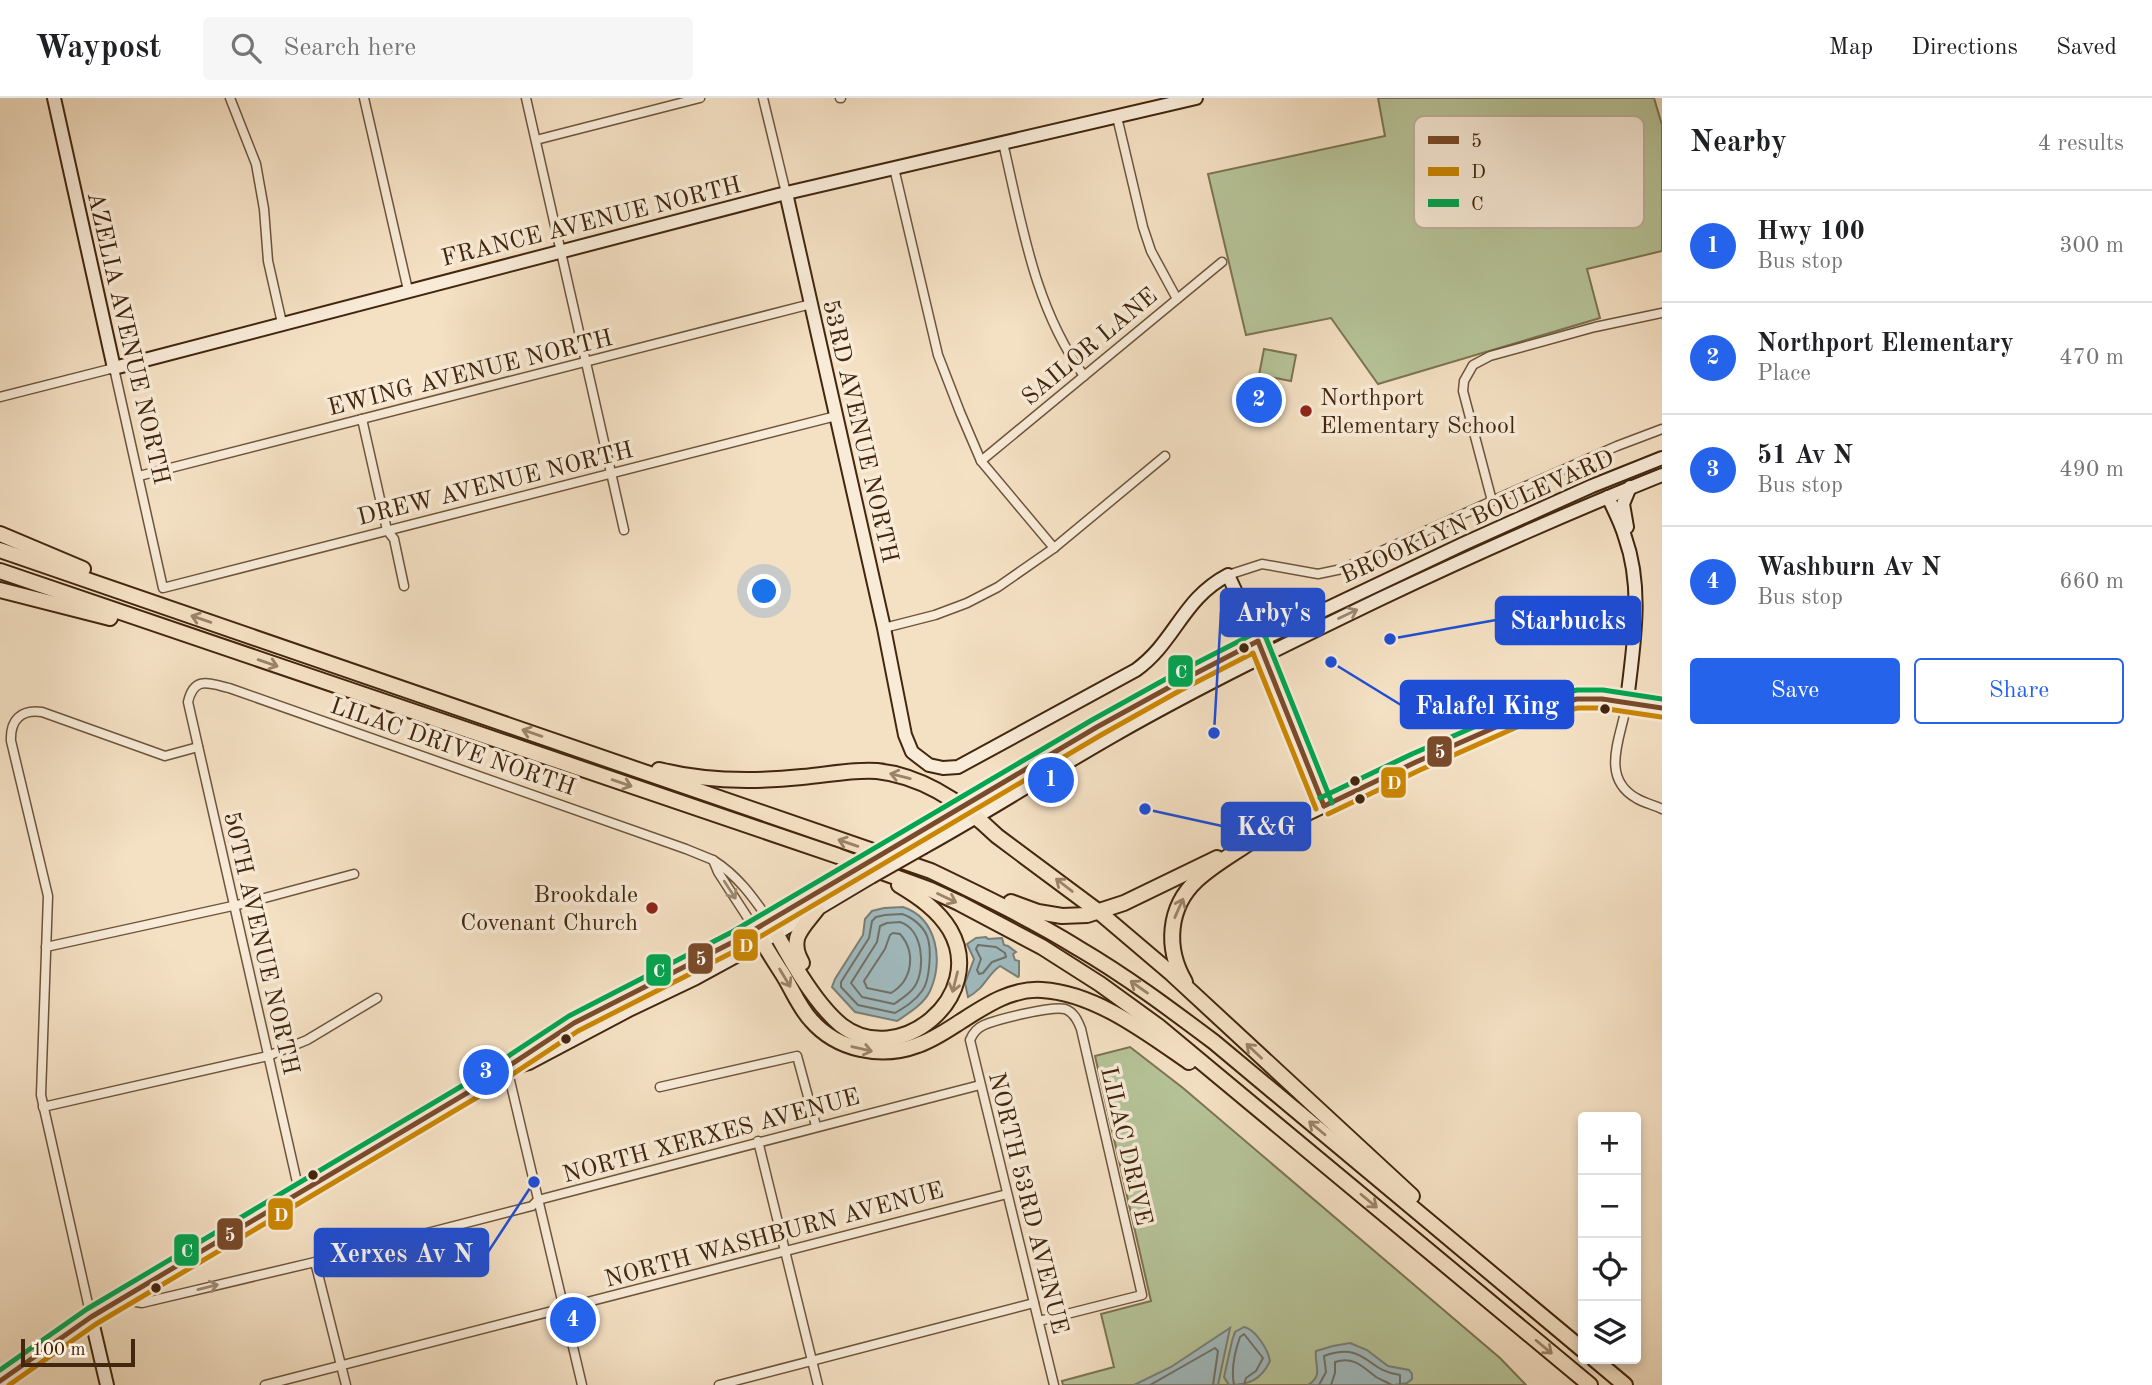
<!DOCTYPE html>
<html lang="en">
<head>
<meta charset="utf-8">
<style>
	body { margin:0; font-family:"Old Standard TT",serif; background:#f6f6f6; color:#202124 }
	.controls { position:absolute; right:21px; bottom:21px; display:grid; overflow:hidden; border-radius:7px; box-shadow:0 4px 10px #0003 }
	.controls button { width:63px; height:63px; display:grid; place-items:center; padding:0; border:0; border-bottom:2px solid #e0e0e0; background:#fff; color:#202124; font:35px sans-serif }
	.scale { position:absolute; left:21px; bottom:18px; width:114px; box-sizing:border-box; padding-left:7px; border:4px solid #42260d; border-top:0; font-size:19px; line-height:24px; white-space:nowrap; color:#42260d; -webkit-text-stroke:5px #f8ebd8; paint-order:stroke }
	.you { position:absolute; left:765px; top:494px; width:24px; height:24px; margin:-18px; border:5px solid #fff; border-radius:50%; background:#1a73e8; box-shadow:0 0 0 10px #1a73e833 }
	.badge { display:grid; place-items:center; width:46px; height:46px; border-radius:50%; background:#2563eb; color:#fff; font-size:23px; font-weight:700 }
	.pin { position:absolute; translate:-50% -50%; border:4px solid #fff; box-shadow:0 2px 7px #0006 }
	.list { margin:0; padding:0; list-style:none }
	h2 { display:flex; justify-content:space-between; align-items:center; height:91px; margin:0; padding:0 28px; font-size:30px }
	h2 small { font-size:23px; font-weight:400; color:#757577 }
	.list li { display:grid; grid-template-columns:46px 1fr auto; gap:21px; align-items:center; box-sizing:border-box; height:112px; padding:0 28px; border-top:2px solid #e0e0e0 }
	.list b { display:block; font-size:26px; white-space:nowrap }
	.list p { margin:0; font-size:23px; white-space:nowrap; color:#757577 }
	.list em { font-size:23px; font-style:normal; color:#757577 }
	.actions { display:flex; gap:14px; padding:21px 28px }
	.actions a { flex:1; padding:16px 0; border:2px solid #2563eb; border-radius:7px; text-align:center; font-size:24px; color:#2563eb }
	.actions .main { background:#2563eb; color:#fff }
	.icon { flex:none; width:38px; height:38px; fill:none; stroke:currentColor; stroke-width:2; stroke-linecap:round; stroke-linejoin:round }
	.map { position:relative; flex:none; width:1662px; height:1287px; overflow:hidden }
	header { display:flex; align-items:center; gap:42px; box-sizing:border-box; height:98px; padding:0 35px; background:#fff; border-bottom:2px solid #e0e0e0 }
	header strong { font-size:33px }
	nav { display:flex; gap:38px; margin-inline-start:auto; font-size:24px }
	.search { width:490px; height:63px; background:#f6f6f6; display:flex; align-items:center; gap:18px; box-sizing:border-box; padding:0 24px; border-radius:7px; color:#757577; font-size:26px }
	main { display:flex }
	aside { flex:1; background:#fff }
	.map>svg:first-child { display:block }
	.green { fill:#b6c398; stroke:#7c7452; stroke-width:2 }
	.water { fill:#a0babe; stroke:#7a7f77; stroke-width:2 }
	.lines { fill:none; stroke-linecap:round; stroke-linejoin:round }
	.shore { stroke:#717066; stroke-width:2 }
	.street-casing { stroke:#6e543a; stroke-width:11 }
	.secondary-casing { stroke:#42260d; stroke-width:16 }
	.highway-casing { stroke:#42260d; stroke-width:18 }
	.street { stroke:#f8ebd8; stroke-width:8 }
	.secondary { stroke:#f8ebd8; stroke-width:12 }
	.highway { stroke:#f4e0c3; stroke-width:14 }
	.secondary-bridge-casing { stroke:#42260d; stroke-width:16; stroke-linecap:butt }
	.secondary-bridge { stroke:#f8ebd8; stroke-width:12 }
	.bus-1-casing { stroke:#f8ebd8; stroke-width:10 }
	.bus-2-casing { stroke:#f8ebd8; stroke-width:10 }
	.bus-3-casing { stroke:#f8ebd8; stroke-width:10 }
	.bus-1 { stroke:#7a4b2a; stroke-width:5 }
	.bus-2 { stroke:#ca8603; stroke-width:5 }
	.bus-3 { stroke:#00a651; stroke-width:5 }
	.oneway { stroke:#9d8872 }
	.oneway2 { stroke:#9b8368 }
	.poi-dot { fill:#8f2418; stroke:#f8ebd8; stroke-width:2.5 }
	.bus-dot { fill:#42260d; stroke:#f8ebd8; stroke-width:2.5 }
	.labels { text-anchor:middle; stroke-width:7; stroke-linejoin:round; paint-order:stroke }
	.street-label { font-size:24px; fill:#42260d; stroke:#f8ebd8 }
	.poi-label { font-size:24px; fill:#42260d; stroke:#f8ebd8; text-anchor:start }
	.key { fill:#f8ebd8; stroke:#c1b09b; stroke-width:2 }
	.key-label { font-size:19px; fill:#42260d }
	.leader { fill:none; stroke:#1d4ed8; stroke-width:2.5 }
	.callout-dot { fill:#1d4ed8; stroke:#f8ebd8; stroke-width:2.5 }
	.callout { fill:#1d4ed8; stroke:#1d4ed8; stroke-width:2.5 }
	.callout-label { font-size:26px; text-anchor:middle; font-weight:bold; fill:#fff }
	.line-badge { stroke:#f8ebd8; stroke-width:2.5 }
	.badge-label { font-size:19px; text-anchor:middle; font-weight:bold; fill:#fff }
</style>
</head>
<body>
<header>
<strong>Waypost</strong>
<div class="search"><svg class="icon" aria-label="search" viewBox="0 0 24 24"><circle cx="10" cy="10" r="6"/><path d="M15 15l6 6"/></svg>Search here</div>
<nav><a>Map</a><a>Directions</a><a>Saved</a></nav>
</header>
<main>
<div class="map">
<svg width="1662" height="1287" viewBox="0 0 1662 1287">
	<rect width="100%" height="100%" fill="#f4e0c3"/>
	<filter id="stains"><feTurbulence type="fractalNoise" baseFrequency=".00286" numOctaves="4"/><feColorMatrix values="0 0 0 0 .2 0 0 0 0 .09 0 0 0 0 .02 0 0 0 .5 -.17"/></filter>
	<radialGradient id="worn" r=".72"><stop offset=".6" stop-color="#630" stop-opacity="0"/><stop offset="1" stop-color="#630" stop-opacity=".3"/></radialGradient>
	<g class="green">
		<path d="M1378 0H1654L1662 27V153L1587 171 1600 220 1378 286 1331 220 1246 237 1208 76 1385 38Z"/>
		<path d="M1264 251 1296 257 1291 283 1259 277Z"/>
		<path d="M1130 949 1183 990 1500 1260 1526 1287H1063L1062 1283 1114 1269 1101 1216 1151 1203 1095 958Z"/>
	</g>
	<g class="water">
		<path d="M903 809C937 820 944 863 930 893 924 906 909 915 897 923L855 914 832 889 835 881 863 837 865 821 872 813 884 810Z"/>
		<path d="M986 839 988 841 1002 840 1004 847 1008 848 1016 854 1013 856 1015 862 1019 863V878L1018 879 1000 868C986 878 985 890 968 899L965 885 974 861 967 846 976 840Z"/>
		<path d="M1244 1229C1255 1231 1268 1251 1270 1263 1261 1282 1249 1287 1229 1287L1224 1279 1232 1243 1235 1234Z"/>
		<path d="M1230 1230 1218 1287H1134L1171 1269Z"/>
		<path d="M1350 1245 1367 1252 1388 1268 1409 1272 1412 1276V1281L1407 1285 1394 1287H1308C1324 1277 1314 1268 1316 1253L1333 1248Z"/>
	</g>
	<g class="lines">
		<g class="shore">
			<path d="M902 816C912 819 923 828 927 838 932 850 930 883 922 893 915 903 905 909 895 915L858 907 841 889V884L869 840 872 823 876 819 885 817Z"/>
			<path d="M900 824C923 831 926 870 915 888 910 896 901 901 894 906L862 899 851 885 877 844 880 828 887 825Z"/>
			<path d="M893 835 900 836C916 854 913 882 891 895L867 890 864 883 885 851 890 837Z"/>
			<path d="M978 847 996 849 1005 855 1006 859 992 864 983 875 979 876 977 872 981 861 976 851Z"/>
			<path d="M1150 1287 1215 1250 1218 1253 1213 1287"/>
			<path d="M1234 1287C1231 1272 1235 1253 1240 1239L1244 1236 1263 1260 1256 1273 1246 1280 1244 1287"/>
			<path d="M1319 1287 1326 1274 1324 1258C1367 1243 1365 1273 1400 1277V1287"/>
			<path d="M1331 1287 1335 1275V1264C1353 1258 1362 1268 1376 1279 1381 1282 1387 1284 1392 1287"/>
		</g>
		<g class="street-casing">
			<g id="street">
				<path d="M230 0 256 66 264 111 268 163 282 225"/>
				<path d="M364 0 408 192"/>
				<path d="M526 0 624 432"/>
				<path d="M763 0 786 95"/>
				<path d="M840 0H841"/>
				<path d="M1117 19 1143 129 1151 153 1177 201"/>
				<path d="M536 42 700 0"/>
				<path d="M1003 45C1022 126 1034 209 1084 278"/>
				<path d="M894 70 938 257 960 314 981 363 1054 450"/>
				<path d="M0 299 114 270 163 490 836 318"/>
				<path d="M362 321 387 432 394 441 404 488"/>
				<path d="M981 363 1222 164"/>
				<path d="M139 378 811 206"/>
				<path d="M1492 403 1463 293 1464 283 1473 267 1490 258 1595 229 1662 215"/>
				<path d="M1228 477 1262 466 1318 476 1342 471 1492 403 1617 348 1662 331"/>
				<path d="M884 530 935 517 967 505 998 489 1054 450 1165 358"/>
				<path d="M1627 603C1623 636 1598 678 1636 700 1644 705 1654 707 1662 711"/>
				<path d="M755 831 718 774 713 762C738 778 752 798 769 822"/>
				<path d="M46 849 246 805 354 776"/>
				<path d="M507 970 582 1287"/>
				<path d="M660 989 797 958 816 1028"/>
				<path d="M43 1009 268 958 307 942 377 900"/>
				<path d="M758 1043 818 1287"/>
				<path d="M299 1093 188 604C194 578 208 585 229 590L686 751 713 762"/>
				<path d="M315 1164 346 1287"/>
				<path d="M131 1196 136 1204 142 1205 315 1164 532 1108 538 1102 980 987"/>
				<path d="M91 1219 41 997 48 798 11 643C10 622 21 611 42 614L165 658 198 649"/>
				<path d="M1039 1223 1142 1197 1081 931C1078 923 1074 914 1065 911 1051 908 998 921 984 927 977 930 973 935 970 942L1054 1287"/>
				<path d="M265 1287 1007 1096"/>
				<path d="M719 1287 1034 1205"/>
			</g>
		</g>
		<g class="secondary-casing">
			<g id="secondary">
				<path d="M54 0 114 270 778 97 1196 0"/>
				<path d="M786 95 884 530 905 637 912 654 929 667 943 670 958 669 1136 572C1176 543 1182 501 1228 477L1265 557 1324 708"/>
				<path d="M1608 399C1614 412 1621 425 1625 439 1644 492 1633 549 1627 603"/>
				<path d="M1627 429 1623 406 1630 389"/>
				<path d="M905 741 1117 618 1244 550 1463 446 1592 388 1662 360"/>
				<path d="M1249 744 1416 664 1539 610 1577 601H1602L1662 610"/>
				<path d="M924 749C989 713 1051 673 1116 636 1202 587 1291 544 1380 501 1473 457 1567 415 1662 377"/>
				<path d="M510 970 529 965 631 911 696 880 762 844 871 779"/>
				<path d="M91 1219 107 1287"/>
				<path d="M0 1283 15 1271 91 1219 477 989C513 966 547 941 584 919 610 904 638 893 665 879 722 851 777 818 832 784"/>
			</g>
		</g>
		<g class="highway-casing">
			<g id="highway">
				<path d="M0 436 83 471"/>
				<path d="M0 452 931 773C981 797 1031 821 1078 850 1126 878 1170 911 1214 944L1583 1252"/>
				<path d="M0 473 838 758 931 792 959 805 1042 849 1100 886 1158 928 1590 1287"/>
				<path d="M0 492 110 520"/>
				<path d="M659 672C707 684 754 684 802 679 827 677 853 671 877 673 923 678 965 707 997 738L1099 814 1172 876 1412 1098"/>
				<path d="M1011 804 1038 814 1062 818 1087 817 1124 805 1217 760"/>
				<path d="M769 822C786 854 813 904 841 927 899 972 988 898 950 832 938 812 919 799 899 787"/>
				<path d="M755 831C763 845 771 858 780 872 791 888 798 908 811 922 837 952 881 961 918 947 933 942 946 933 960 924 985 908 1011 890 1042 892 1095 895 1147 935 1189 964"/>
				<path d="M802 865C788 840 802 831 817 811"/>
				<path d="M1185 884C1165 850 1168 809 1197 782 1214 766 1237 754 1256 740"/>
				<path d="M1594 1261 1625 1287"/>
			</g>
		</g>
		<use href="#street" class="street"/>
		<use href="#secondary" class="secondary"/>
		<use href="#highway" class="highway"/>
		<g class="secondary-bridge-casing">
			<g id="secondary-bridge">
				<path d="M871 779 924 749"/>
				<path d="M832 784 905 741"/>
			</g>
		</g>
		<use href="#secondary-bridge" class="secondary-bridge"/>
		<g class="bus-1-casing">
			<g id="bus-1">
				<path d="M1324 708 1416 664 1539 610 1577 601H1602L1662 610"/>
				<path d="M0 1283 91 1219 477 989 574 925 737 842 1097 629 1177 585 1258 543 1324 708"/>
			</g>
		</g>
		<g class="bus-2-casing">
			<g id="bus-2">
				<path d="M1328 716 1420 672 1542 618 1578 610H1601L1661 619"/>
				<path d="M9 1287 96 1226 481 997 578 933 741 850 1101 637 1181 592 1253 555 1316 711"/>
			</g>
		</g>
		<g class="bus-3-casing">
			<g id="bus-3">
				<path d="M1320 700 1412 656 1536 602 1577 592H1603L1662 601"/>
				<path d="M0 1272 87 1211 472 982 569 918 732 834 1092 622 1173 577 1255 535H1262L1266 540 1332 705"/>
			</g>
		</g>
		<use href="#bus-1" class="bus-1"/>
		<use href="#bus-2" class="bus-2"/>
		<use href="#bus-3" class="bus-3"/>
	</g>
	<defs><path id="oneway-shaft" d="M-6 0H5M1.5-3L5.5 0L1.5 3" fill="none" stroke-width="1.6" stroke-linecap="round" stroke-linejoin="round" transform="scale(1.75)"/></defs>
	<g class="oneway">
		<use href="#oneway-shaft" transform="translate(1348 516) rotate(-25)"/>
		<use href="#oneway-shaft" transform="translate(730 792) rotate(57)"/>
		<use href="#oneway-shaft" transform="translate(208 1189) rotate(-14)"/>
	</g>
	<g class="oneway2">
		<use href="#oneway-shaft" transform="translate(201 521) rotate(-161)"/>
		<use href="#oneway-shaft" transform="translate(268 565) rotate(19)"/>
		<use href="#oneway-shaft" transform="translate(532 635) rotate(-161)"/>
		<use href="#oneway-shaft" transform="translate(900 678) rotate(-166)"/>
		<use href="#oneway-shaft" transform="translate(622 685) rotate(19)"/>
		<use href="#oneway-shaft" transform="translate(848 745) rotate(-161)"/>
		<use href="#oneway-shaft" transform="translate(1064 787) rotate(-142)"/>
		<use href="#oneway-shaft" transform="translate(947 800) rotate(25)"/>
		<use href="#oneway-shaft" transform="translate(1179 810) rotate(-66)"/>
		<use href="#oneway-shaft" transform="translate(785 880) rotate(59)"/>
		<use href="#oneway-shaft" transform="translate(955 884) rotate(104)"/>
		<use href="#oneway-shaft" transform="translate(1139 889) rotate(-145)"/>
		<use href="#oneway-shaft" transform="translate(862 951) rotate(13)"/>
		<use href="#oneway-shaft" transform="translate(1254 953) rotate(-137)"/>
		<use href="#oneway-shaft" transform="translate(1317 1030) rotate(-140)"/>
		<use href="#oneway-shaft" transform="translate(1369 1103) rotate(40)"/>
		<use href="#oneway-shaft" transform="translate(1544 1249) rotate(40)"/>
	</g>
	<g class="poi-dot">
		<circle cx="1306" cy="313" r="7"/>
		<circle cx="652" cy="810" r="7"/>
	</g>
	<g class="bus-dot">
		<circle cx="1244" cy="550" r="6"/>
		<circle cx="1605" cy="611" r="6"/>
		<circle cx="1355" cy="683" r="6"/>
		<circle cx="1360" cy="701" r="6"/>
		<circle cx="566" cy="941" r="6"/>
		<circle cx="313" cy="1077" r="6"/>
		<circle cx="156" cy="1190" r="6"/>
	</g>
	<g class="labels">
		<g class="street-label">
			<text transform="translate(591 123) rotate(-14)" y="8">FRANCE AVENUE NORTH</text>
			<text transform="translate(129 240) rotate(77)" y="8">AZELIA AVENUE NORTH</text>
			<text transform="translate(1089 248) rotate(-40)" y="8">SAILOR LANE</text>
			<text transform="translate(470 274) rotate(-14)" y="8">EWING AVENUE NORTH</text>
			<text transform="translate(861 333) rotate(77)" y="8">53RD AVENUE NORTH</text>
			<text transform="translate(495 385) rotate(-14)" y="8">DREW AVENUE NORTH</text>
			<text transform="translate(1477 418) rotate(-24)" y="8">BROOKLYN BOULEVARD</text>
			<text transform="translate(453 648) rotate(19)" y="8">LILAC DRIVE NORTH</text>
			<text transform="translate(262 845) rotate(77)" y="8">50TH AVENUE NORTH</text>
			<text transform="translate(711 1037) rotate(-15)" y="8">NORTH XERXES AVENUE</text>
			<text transform="translate(1127 1048) rotate(77)" y="8">LILAC DRIVE</text>
			<text transform="translate(1029 1105) rotate(76)" y="8">NORTH 53RD AVENUE</text>
			<text transform="translate(774 1136) rotate(-15)" y="8">NORTH WASHBURN AVENUE</text>
		</g>
		<g class="poi-label">
			<text x="1320" y="307">Northport<tspan x="1320" dy="28">Elementary School</tspan></text>
			<text x="638" y="804" text-anchor="end">Brookdale<tspan x="638" dy="28">Covenant Church</tspan></text>
		</g>
	</g>
	<rect x="1414" y="18" width="230" height="112" rx="10" class="key"/>
	<rect x="1428" y="38" width="31" height="8" fill="#7a4b2a"/>
	<rect x="1428" y="69" width="31" height="9" fill="#ca8603"/>
	<rect x="1428" y="101" width="31" height="8" fill="#00a651"/>
	<g class="key-label">
		<text x="1471" y="49">5</text>
		<text x="1471" y="80">D</text>
		<text x="1471" y="112">C</text>
	</g>
	<path class="leader" d="M1214 635L1221 514M1390 541L1496 522M1331 564L1401 607M1145 711L1222 728M534 1084L488 1154"/>
	<g class="callout-dot">
		<circle cx="1214" cy="635" r="7"/>
		<circle cx="1390" cy="541" r="7"/>
		<circle cx="1331" cy="564" r="7"/>
		<circle cx="1145" cy="711" r="7"/>
		<circle cx="534" cy="1084" r="7"/>
	</g>
	<g class="callout">
		<rect x="1221" y="491" width="103" height="47" rx="7"/>
		<rect x="1496" y="499" width="144" height="47" rx="7"/>
		<rect x="1401" y="583" width="172" height="47" rx="7"/>
		<rect x="1222" y="705" width="88" height="47" rx="7"/>
		<rect x="315" y="1131" width="173" height="47" rx="7"/>
	</g>
	<g class="callout-label">
		<text x="1273" y="523">Arby's</text>
		<text x="1568" y="531">Starbucks</text>
		<text x="1487" y="616">Falafel King</text>
		<text x="1266" y="737">K&amp;G</text>
		<text x="401" y="1164">Xerxes Av N</text>
	</g>
	<g class="line-badge">
		<rect x="1167" y="556" width="27" height="34" rx="7" fill="#00a651"/>
		<rect x="1426" y="637" width="27" height="33" rx="7" fill="#7a4b2a"/>
		<rect x="1380" y="668" width="27" height="33" rx="7" fill="#ca8603"/>
		<rect x="732" y="830" width="27" height="34" rx="7" fill="#ca8603"/>
		<rect x="687" y="844" width="27" height="33" rx="7" fill="#7a4b2a"/>
		<rect x="645" y="855" width="27" height="34" rx="7" fill="#00a651"/>
		<rect x="267" y="1099" width="27" height="34" rx="7" fill="#ca8603"/>
		<rect x="216" y="1119" width="28" height="34" rx="7" fill="#7a4b2a"/>
		<rect x="173" y="1135" width="27" height="34" rx="7" fill="#00a651"/>
	</g>
	<g class="badge-label">
		<text x="1181" y="580">C</text>
		<text x="1440" y="660">5</text>
		<text x="1394" y="691">D</text>
		<text x="746" y="854">D</text>
		<text x="701" y="867">5</text>
		<text x="659" y="879">C</text>
		<text x="281" y="1123">D</text>
		<text x="230" y="1143">5</text>
		<text x="187" y="1159">C</text>
	</g>
	<rect width="100%" height="100%" filter="url(#stains)"/>
	<rect width="100%" height="100%" fill="url(#worn)"/>
</svg>
<div class="controls">
<button>+</button>
<button>−</button>
<button><svg class="icon" aria-label="locate" viewBox="0 0 24 24"><circle cx="12" cy="12" r="6"/><path d="M12 2v4M12 18v4M2 12h4M18 12h4"/></svg></button>
<button><svg class="icon" aria-label="layers" viewBox="0 0 24 24"><path d="M12 4l9 5-9 5-9-5zM3 14l9 5 9-5"/></svg></button>
</div>
<div class="scale">100 m</div>
<div class="you"></div>
<div class="pin badge" style="left:1051px;top:682px">1</div>
<div class="pin badge" style="left:1259px;top:302px">2</div>
<div class="pin badge" style="left:486px;top:974px">3</div>
<div class="pin badge" style="left:573px;top:1222px">4</div>
</div>
<aside>
<h2>Nearby<small>4 results</small></h2>
<ul class="list">
<li><span class="badge">1</span><div><b>Hwy 100</b><p>Bus stop</p></div><em>300 m</em></li>
<li><span class="badge">2</span><div><b>Northport Elementary</b><p>Place</p></div><em>470 m</em></li>
<li><span class="badge">3</span><div><b>51 Av N</b><p>Bus stop</p></div><em>490 m</em></li>
<li><span class="badge">4</span><div><b>Washburn Av N</b><p>Bus stop</p></div><em>660 m</em></li>
</ul>
<div class="actions"><a class="main">Save</a><a>Share</a></div>
</aside>
</main>
</body>
</html>
